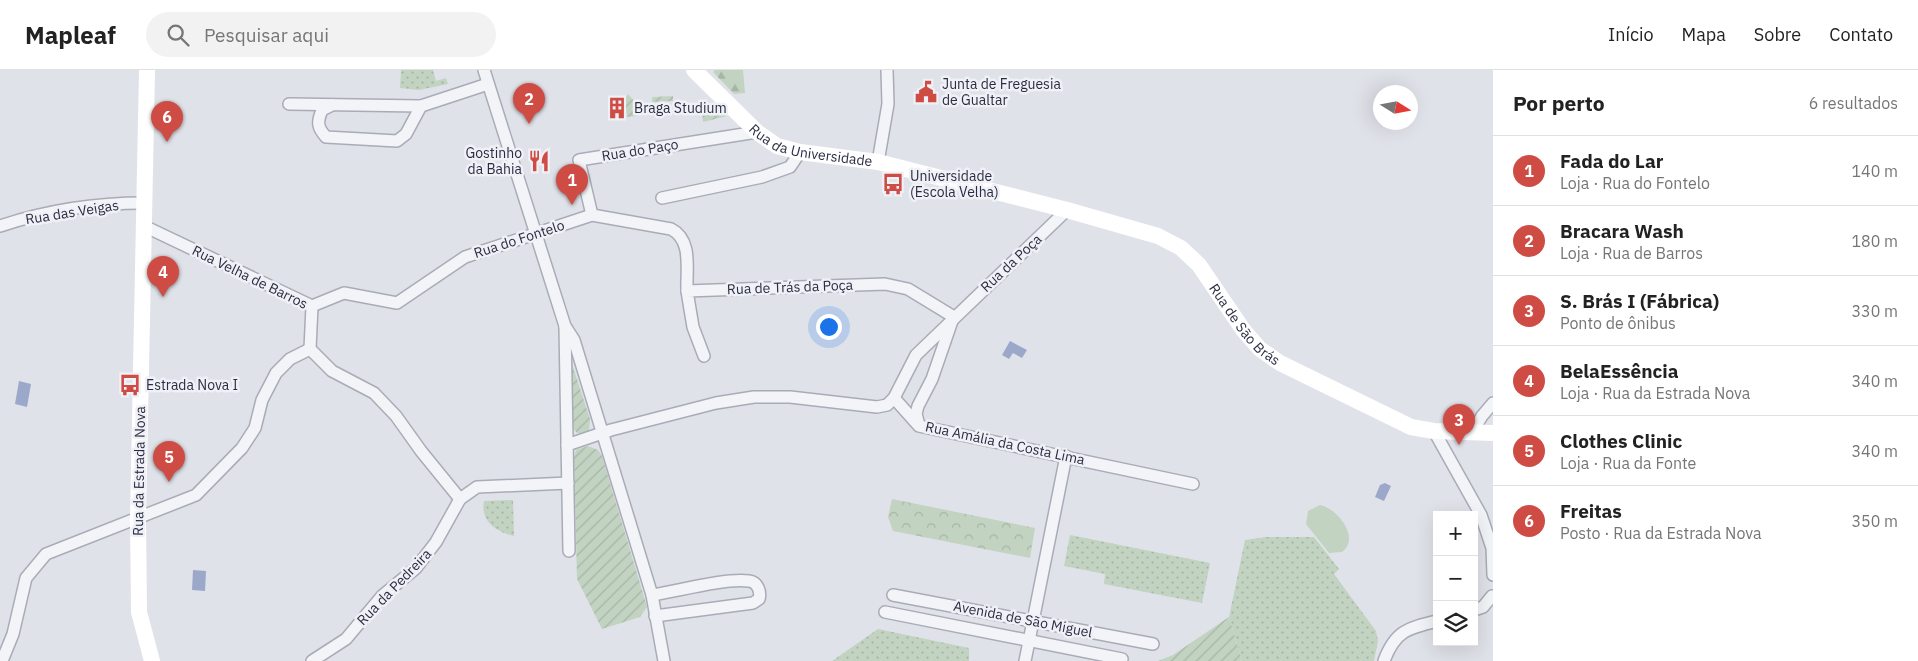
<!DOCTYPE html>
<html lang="pt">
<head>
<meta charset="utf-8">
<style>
	body { margin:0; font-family:"IBM Plex Sans",sans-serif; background:#f2f2f2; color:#222 }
	.controls { position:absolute; right:15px; bottom:15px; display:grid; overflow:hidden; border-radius:0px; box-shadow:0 5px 20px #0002 }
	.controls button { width:45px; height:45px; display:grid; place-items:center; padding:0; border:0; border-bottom:1px solid #e0e0e0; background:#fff; color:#222; font:25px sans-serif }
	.compass { position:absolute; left:1373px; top:15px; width:45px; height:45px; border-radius:50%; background:#fff; box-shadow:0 5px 20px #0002; rotate:101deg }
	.you { position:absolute; left:828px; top:256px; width:18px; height:18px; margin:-12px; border:4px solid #fff; border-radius:50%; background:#1a73e8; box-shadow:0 0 0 8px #1a73e833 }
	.badge { display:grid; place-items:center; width:32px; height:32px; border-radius:50%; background:#cf4c45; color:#fff; font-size:16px; font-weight:700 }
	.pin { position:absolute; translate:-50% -41px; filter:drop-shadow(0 1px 2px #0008) }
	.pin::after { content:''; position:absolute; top:26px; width:18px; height:15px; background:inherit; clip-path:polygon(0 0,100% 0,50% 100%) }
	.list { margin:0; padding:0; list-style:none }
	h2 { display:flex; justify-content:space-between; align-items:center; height:65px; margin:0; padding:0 20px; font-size:21px }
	h2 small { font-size:16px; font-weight:400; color:#767676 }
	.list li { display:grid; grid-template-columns:32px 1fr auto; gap:15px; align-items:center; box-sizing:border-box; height:70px; padding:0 20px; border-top:1px solid #e0e0e0 }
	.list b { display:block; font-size:19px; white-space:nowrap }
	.list p { margin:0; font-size:16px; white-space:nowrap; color:#767676 }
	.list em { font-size:16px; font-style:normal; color:#767676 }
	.icon { flex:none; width:28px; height:28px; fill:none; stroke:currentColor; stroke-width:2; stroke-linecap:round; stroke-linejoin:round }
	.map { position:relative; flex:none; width:1493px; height:591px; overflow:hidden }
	header { display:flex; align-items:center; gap:30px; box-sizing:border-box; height:70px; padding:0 25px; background:#fff; border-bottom:1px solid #e0e0e0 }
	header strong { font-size:24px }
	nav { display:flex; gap:28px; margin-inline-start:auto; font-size:18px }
	.search { width:350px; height:45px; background:#f2f2f2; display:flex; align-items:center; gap:12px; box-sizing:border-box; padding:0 18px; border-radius:28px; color:#767676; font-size:19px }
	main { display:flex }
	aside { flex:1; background:#fff }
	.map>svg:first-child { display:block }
	.grass { fill:url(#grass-dots) }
	.forest { fill:url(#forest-firs) }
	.park { fill:url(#park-crowns) }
	.garden { fill:url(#garden-furrows) }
	.pitch { fill:#c2d3c1 }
	.water { fill:#9ba8ca }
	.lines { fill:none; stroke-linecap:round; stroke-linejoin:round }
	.street-casing { stroke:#a9acb7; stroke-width:14 }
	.street { stroke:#f3f4f8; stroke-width:11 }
	.secondary { stroke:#fff; stroke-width:16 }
	.labels { text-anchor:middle; stroke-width:5; stroke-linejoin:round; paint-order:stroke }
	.poi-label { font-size:14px; fill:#292d41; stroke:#f0f1f7; text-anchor:start }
	.street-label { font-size:14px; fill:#292d41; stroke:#f0f1f7 }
</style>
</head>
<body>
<header>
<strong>Mapleaf</strong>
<div class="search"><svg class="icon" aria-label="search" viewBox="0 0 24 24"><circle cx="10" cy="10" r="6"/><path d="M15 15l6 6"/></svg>Pesquisar aqui</div>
<nav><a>Início</a><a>Mapa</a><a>Sobre</a><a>Contato</a></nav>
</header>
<main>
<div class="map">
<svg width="1493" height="591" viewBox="0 0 1493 591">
	<defs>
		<pattern id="grass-dots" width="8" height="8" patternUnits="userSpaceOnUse" patternTransform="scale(1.25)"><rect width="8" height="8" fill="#c2d3c1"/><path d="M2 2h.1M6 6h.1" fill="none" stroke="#a7b5a7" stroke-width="1.8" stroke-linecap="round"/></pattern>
		<pattern id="forest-firs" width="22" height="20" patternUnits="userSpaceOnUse" patternTransform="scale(1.25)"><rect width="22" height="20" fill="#c2d3c1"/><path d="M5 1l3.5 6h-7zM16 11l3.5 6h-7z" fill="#a7b5a7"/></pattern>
		<pattern id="park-crowns" width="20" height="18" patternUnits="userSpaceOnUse" patternTransform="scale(1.25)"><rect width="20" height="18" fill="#c2d3c1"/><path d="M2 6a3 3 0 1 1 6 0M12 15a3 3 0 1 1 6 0" fill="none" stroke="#a7b5a7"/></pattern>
		<pattern id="garden-furrows" width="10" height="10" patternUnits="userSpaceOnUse" patternTransform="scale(1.25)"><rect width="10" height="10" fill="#c2d3c1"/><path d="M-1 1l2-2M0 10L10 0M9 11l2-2" fill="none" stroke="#a7b5a7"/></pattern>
	</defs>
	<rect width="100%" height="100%" fill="#e0e2e9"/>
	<g class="grass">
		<path d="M401 0H433L436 11 446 8 448 14 419 20 400 18Z"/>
		<path d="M513 430 514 466C496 462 480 451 484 431Z"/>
		<path d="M1070 465 1210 493 1202 533 1104 514 1105 504 1064 496Z"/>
		<path d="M1266 467H1314L1339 499 1334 504 1376 561 1378 571 1374 591H1242L1229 547 1245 470Z"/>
		<path d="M878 559 969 578V591H832Z"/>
	</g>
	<path class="forest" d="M715 0H743L745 23 734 24 713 2Z"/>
	<path class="park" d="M892 429 1035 458 1030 488 893 461 888 447Z"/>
	<g class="garden">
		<path d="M628 24 636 33 638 46 627 47 625 28Z"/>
		<path d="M673 26V31L652 32V27Z"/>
		<path d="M719 36 727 46 703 52 702 41Z"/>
		<path d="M571 291 590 349 589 361 584 364 577 363 573 358Z"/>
		<path d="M588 376 598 380 602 386 647 537 640 547 602 559 577 509 574 387 576 380Z"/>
		<path d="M1229 547 1242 591H1158L1173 585Z"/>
	</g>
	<path class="pitch" d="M1320 435C1337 438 1361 468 1342 482L1329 483 1306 454 1308 441Z"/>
	<g class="water">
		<path d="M1010 271 1027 280 1022 288 1013 283 1009 289 1002 285Z"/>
		<path d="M19 311 31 314 27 337 15 334Z"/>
		<path d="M1385 413 1391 416 1384 431 1375 427 1380 415Z"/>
		<path d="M193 500 206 501 205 521 192 520Z"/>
	</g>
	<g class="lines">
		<g class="street-casing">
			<g id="street">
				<path d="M484 0 565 256 574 270 652 525 664 591"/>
				<path d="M289 34 421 36 488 14"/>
				<path d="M332 35 322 40C317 52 317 57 326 67L397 71 406 64 421 36"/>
				<path d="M878 92 888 34 887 0"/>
				<path d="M662 128 762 107 790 97 800 82"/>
				<path d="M592 145 579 90 757 62"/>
				<path d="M0 156C45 141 96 133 144 133"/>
				<path d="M144 156 312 236 310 279 332 301 374 323 396 346 421 381 460 429"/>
				<path d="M312 236 344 223 397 233 465 187 592 145 671 159C693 170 686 200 687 221"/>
				<path d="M565 257 569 481"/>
				<path d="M704 286 693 257 687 221 885 214 908 219 954 247"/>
				<path d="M894 328 919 356 1193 414"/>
				<path d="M919 355 916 344 918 336 932 309 952 251"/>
				<path d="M1434 361 1481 445 1492 478 1493 505"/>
				<path d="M1473 361 1482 346 1493 333"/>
				<path d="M567 375 611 360 716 333 754 327H790L877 337 887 335 894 328 916 285 1067 140"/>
				<path d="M652 525C678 521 724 508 749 511 758 512 761 522 759 529L753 533 655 546"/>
				<path d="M893 525 1153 574"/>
				<path d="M1474 540 1483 537 1492 526"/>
				<path d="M885 542 1122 589"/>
				<path d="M2 591 13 564 26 508 46 484 196 425 242 378 255 358 262 330 276 303 290 289 310 279"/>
				<path d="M312 591 346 569 382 526 416 498 436 472 460 429 477 417 568 413"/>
				<path d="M1025 591 1066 386"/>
				<path d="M1384 591C1395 561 1408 558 1437 551"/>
			</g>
		</g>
		<use href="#street" class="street"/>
		<g class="secondary">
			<path d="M147 0 138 449 139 542 152 591"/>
			<path id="s1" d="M694 0 757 62 777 76 800 82 878 92 1067 140 1158 166 1181 178 1199 195 1244 261 1260 279 1280 293 1411 357 1434 361 1493 363"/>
		</g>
	</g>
	<defs>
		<g id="civic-bare" transform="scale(1.725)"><path d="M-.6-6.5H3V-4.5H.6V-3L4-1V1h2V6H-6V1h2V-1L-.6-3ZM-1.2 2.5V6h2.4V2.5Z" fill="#cf4c45" stroke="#f0f1f7" stroke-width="2.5" paint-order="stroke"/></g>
		<g id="building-bare" transform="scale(1.725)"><path d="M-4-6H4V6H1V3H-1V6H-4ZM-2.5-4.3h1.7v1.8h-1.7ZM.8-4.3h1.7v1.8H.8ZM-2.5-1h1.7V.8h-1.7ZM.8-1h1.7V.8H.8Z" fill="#cf4c45" stroke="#f0f1f7" stroke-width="2.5" paint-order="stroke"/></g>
		<g id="restaurant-bare" transform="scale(1.725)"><path d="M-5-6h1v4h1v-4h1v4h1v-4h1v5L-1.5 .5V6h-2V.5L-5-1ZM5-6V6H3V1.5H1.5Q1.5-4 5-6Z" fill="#cf4c45" stroke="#f0f1f7" stroke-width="2.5" paint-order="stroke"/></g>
		<g id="bus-bare" transform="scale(1.725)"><path d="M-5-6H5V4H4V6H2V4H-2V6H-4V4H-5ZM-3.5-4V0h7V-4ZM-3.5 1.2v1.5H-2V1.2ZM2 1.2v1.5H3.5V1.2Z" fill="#cf4c45" stroke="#f0f1f7" stroke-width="2.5" paint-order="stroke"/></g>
	</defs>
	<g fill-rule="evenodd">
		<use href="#civic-bare" x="926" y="22"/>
		<use href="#building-bare" x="617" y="38"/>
		<use href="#restaurant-bare" x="539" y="91"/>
		<use href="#bus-bare" x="893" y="114"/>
		<use href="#bus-bare" x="130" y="315"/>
	</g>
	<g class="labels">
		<g class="poi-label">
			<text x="942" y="19">Junta de Freguesia<tspan x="942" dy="16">de Gualtar</tspan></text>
			<text x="634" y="43">Braga Studium</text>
			<text x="522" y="88" text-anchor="end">Gostinho<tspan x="522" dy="16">da Bahia</tspan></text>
			<text x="910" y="111">Universidade<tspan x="910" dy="16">(Escola Velha)</tspan></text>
			<text x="146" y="320">Estrada Nova I</text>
		</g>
		<g class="street-label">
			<text dy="5" stroke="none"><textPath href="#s1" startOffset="145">Rua da Universidade</textPath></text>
			<text transform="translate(640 80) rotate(-9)" y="5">Rua do Paço</text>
			<text transform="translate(72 142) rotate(-9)" y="5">Rua das Veigas</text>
			<text transform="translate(519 169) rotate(-18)" y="5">Rua do Fontelo</text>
			<text transform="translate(1011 193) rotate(-43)" y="5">Rua da Poça</text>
			<text transform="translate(250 207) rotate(26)" y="5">Rua Velha de Barros</text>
			<text transform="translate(790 217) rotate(-2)" y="5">Rua de Trás da Poça</text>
			<text dy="5" stroke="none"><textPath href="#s1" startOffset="631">Rua de São Brás</textPath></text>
			<text transform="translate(1005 373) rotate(12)" y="5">Rua Amália da Costa Lima</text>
			<text transform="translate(139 401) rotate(-89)" y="5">Rua da Estrada Nova</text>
			<text transform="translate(394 517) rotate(-46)" y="5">Rua da Pedreira</text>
			<text transform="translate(1023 549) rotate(11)" y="5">Avenida de São Miguel</text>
		</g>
	</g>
</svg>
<div class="controls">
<button>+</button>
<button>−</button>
<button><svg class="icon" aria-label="layers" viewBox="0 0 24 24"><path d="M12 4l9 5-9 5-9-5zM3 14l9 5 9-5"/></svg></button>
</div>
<svg class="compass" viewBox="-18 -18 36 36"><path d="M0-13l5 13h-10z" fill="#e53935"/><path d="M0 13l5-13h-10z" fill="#767676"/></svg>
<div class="you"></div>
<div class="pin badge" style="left:572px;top:135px">1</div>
<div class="pin badge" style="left:529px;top:54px">2</div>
<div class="pin badge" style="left:1459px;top:375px">3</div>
<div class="pin badge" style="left:163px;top:227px">4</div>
<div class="pin badge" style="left:169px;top:412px">5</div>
<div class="pin badge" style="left:167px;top:72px">6</div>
</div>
<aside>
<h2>Por perto<small>6 resultados</small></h2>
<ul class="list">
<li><span class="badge">1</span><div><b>Fada do Lar</b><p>Loja · Rua do Fontelo</p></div><em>140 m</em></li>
<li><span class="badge">2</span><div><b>Bracara Wash</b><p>Loja · Rua de Barros</p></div><em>180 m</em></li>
<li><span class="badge">3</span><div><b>S. Brás I (Fábrica)</b><p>Ponto de ônibus</p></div><em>330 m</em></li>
<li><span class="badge">4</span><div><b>BelaEssência</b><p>Loja · Rua da Estrada Nova</p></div><em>340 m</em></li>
<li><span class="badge">5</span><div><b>Clothes Clinic</b><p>Loja · Rua da Fonte</p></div><em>340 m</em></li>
<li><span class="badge">6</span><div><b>Freitas</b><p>Posto · Rua da Estrada Nova</p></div><em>350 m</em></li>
</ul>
</aside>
</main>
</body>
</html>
